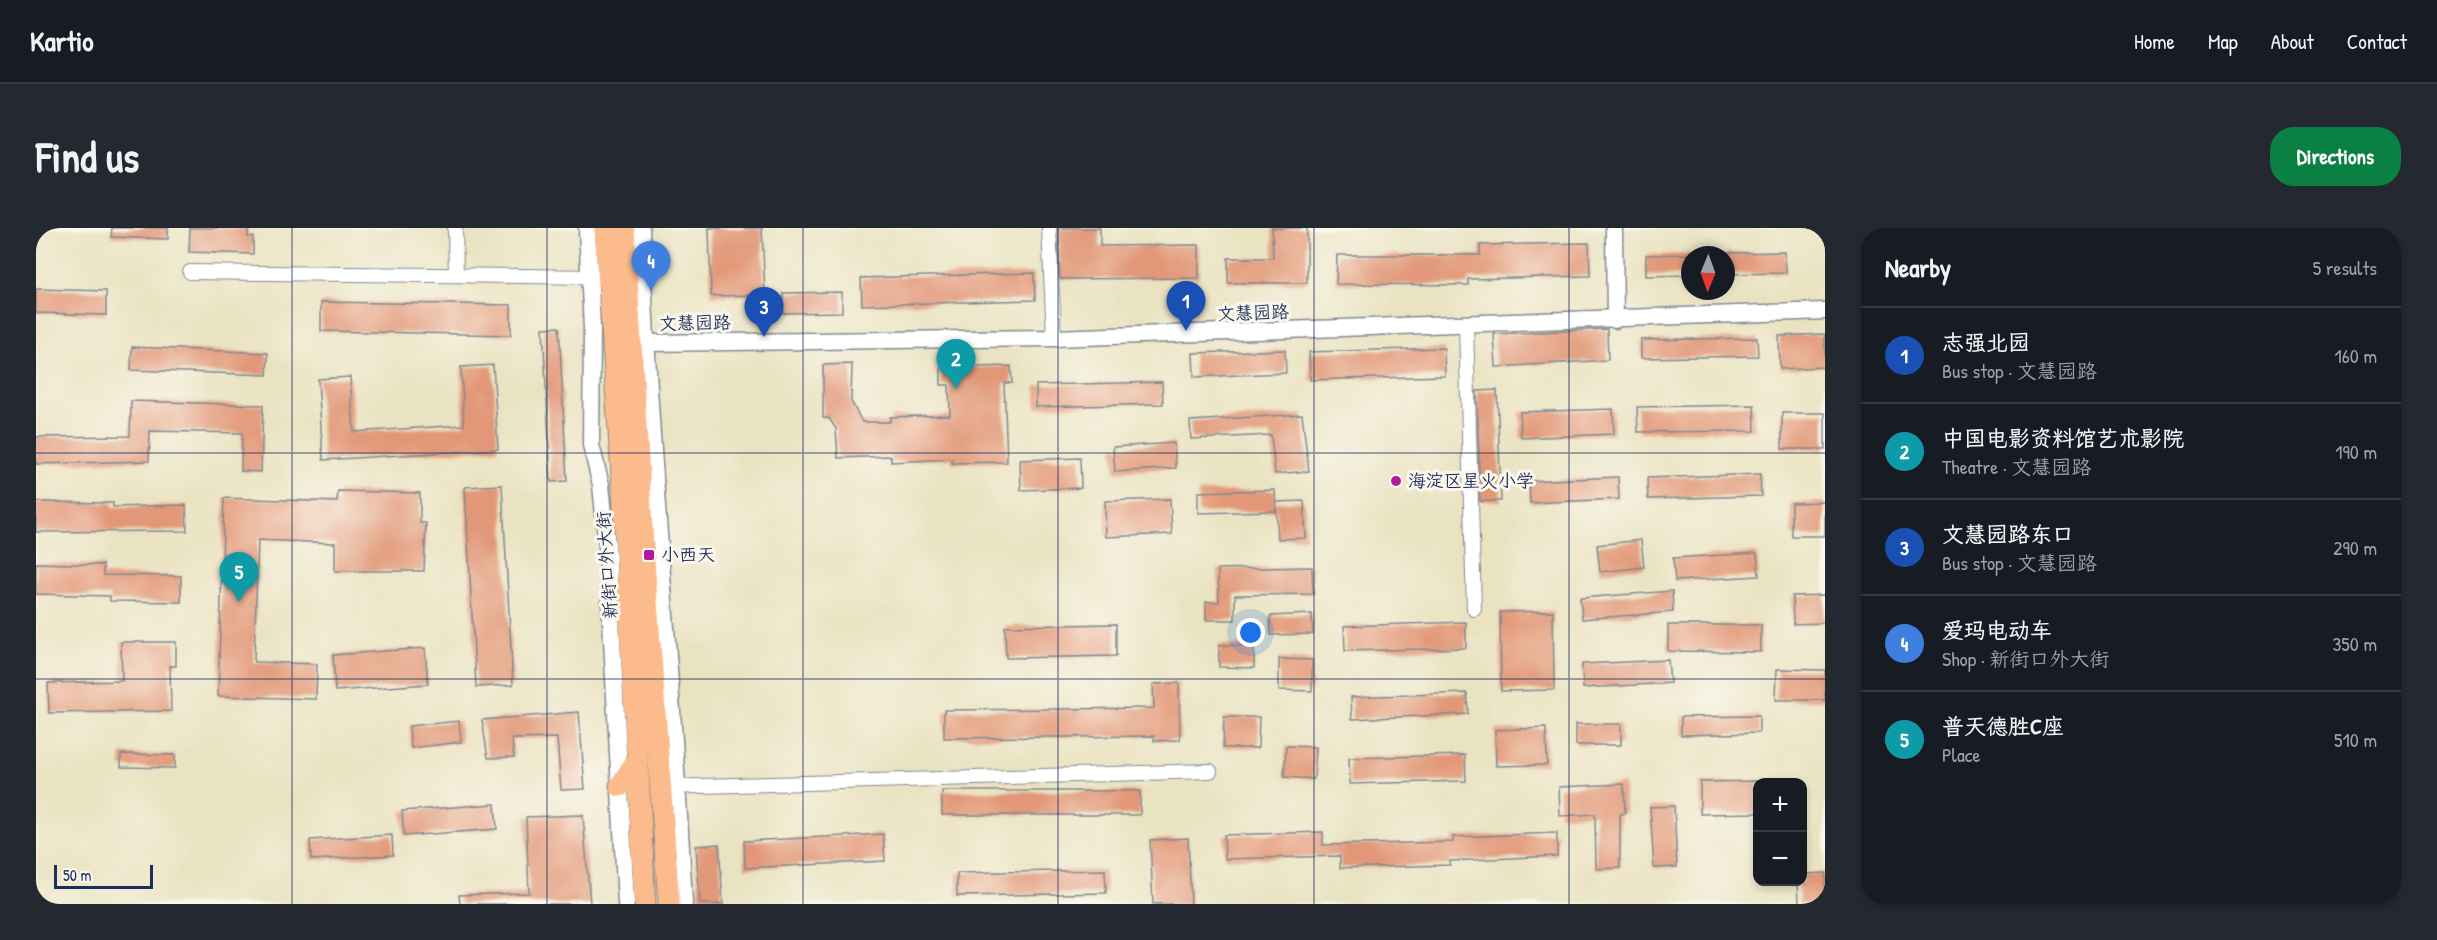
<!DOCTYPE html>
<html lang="en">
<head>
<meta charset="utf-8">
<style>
	body { margin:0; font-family:"Patrick Hand","LXGW WenKai TC",sans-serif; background:#242831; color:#f1f3f6 }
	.controls { position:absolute; right:18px; bottom:18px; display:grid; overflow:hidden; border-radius:12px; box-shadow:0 3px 9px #0003 }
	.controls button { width:54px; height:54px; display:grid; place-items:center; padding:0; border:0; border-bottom:2px solid #363941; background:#171b24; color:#f1f3f6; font:30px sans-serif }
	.compass { position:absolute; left:1645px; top:18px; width:54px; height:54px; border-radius:50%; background:#171b24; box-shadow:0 3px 9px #0003; rotate:181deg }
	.scale { position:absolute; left:18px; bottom:15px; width:99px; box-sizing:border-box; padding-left:6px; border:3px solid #1b2f5e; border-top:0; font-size:16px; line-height:21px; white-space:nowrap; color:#1b2f5e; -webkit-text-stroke:4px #fbf7ec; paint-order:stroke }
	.you { position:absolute; left:1215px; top:405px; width:21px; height:21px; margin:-15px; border:4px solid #fff; border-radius:50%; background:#1a73e8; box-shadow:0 0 0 9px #1a73e833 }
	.badge { display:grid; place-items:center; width:39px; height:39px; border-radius:50%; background:#0b8043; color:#fff; font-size:20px; font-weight:700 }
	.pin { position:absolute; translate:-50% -50px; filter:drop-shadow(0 2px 3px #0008) }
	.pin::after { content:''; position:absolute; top:32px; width:21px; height:18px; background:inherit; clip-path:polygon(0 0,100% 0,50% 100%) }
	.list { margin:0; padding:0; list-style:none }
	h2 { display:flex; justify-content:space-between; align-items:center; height:78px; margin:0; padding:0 24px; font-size:26px }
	h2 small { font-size:20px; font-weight:400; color:#9ea1a6 }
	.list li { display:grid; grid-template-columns:39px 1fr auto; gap:18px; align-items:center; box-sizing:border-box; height:96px; padding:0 24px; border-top:2px solid #363941 }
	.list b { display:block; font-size:22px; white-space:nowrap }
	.list p { margin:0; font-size:20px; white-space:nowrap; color:#9ea1a6 }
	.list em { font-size:20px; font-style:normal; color:#9ea1a6 }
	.map { position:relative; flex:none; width:1789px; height:676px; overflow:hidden; border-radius:24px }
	header { display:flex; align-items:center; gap:36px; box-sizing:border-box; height:84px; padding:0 30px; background:#171b24; border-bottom:2px solid #363941 }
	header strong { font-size:28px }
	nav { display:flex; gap:33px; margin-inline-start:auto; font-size:21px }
	.intro { display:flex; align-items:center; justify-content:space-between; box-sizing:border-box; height:144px; padding:0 36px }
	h1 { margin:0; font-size:42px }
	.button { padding:15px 27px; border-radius:24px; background:#0b8043; color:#fff; font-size:21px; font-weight:700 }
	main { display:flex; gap:36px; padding:0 36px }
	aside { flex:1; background:#171b24; border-radius:24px; box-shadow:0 3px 9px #0003 }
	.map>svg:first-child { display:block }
	.building { fill:#e29878 }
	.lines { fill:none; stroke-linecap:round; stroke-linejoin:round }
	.minor-casing { stroke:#828990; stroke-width:16 }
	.tertiary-casing { stroke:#828990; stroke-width:19 }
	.primary-casing { stroke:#828990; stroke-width:23 }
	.minor { stroke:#fff; stroke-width:14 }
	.tertiary { stroke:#fff; stroke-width:16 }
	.primary { stroke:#fbbb8c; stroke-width:21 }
	.grid { fill:none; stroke:#1b2f5e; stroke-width:1.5; stroke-opacity:0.55 }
	.poi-dot { fill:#b5179e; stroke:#fbf7ec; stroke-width:2 }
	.labels { text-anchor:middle; stroke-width:6; stroke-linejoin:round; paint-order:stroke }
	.street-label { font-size:18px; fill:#1b2f5e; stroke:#fbf7ec }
	.poi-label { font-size:18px; fill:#1b2f5e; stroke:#fbf7ec; text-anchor:start }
</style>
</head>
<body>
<header>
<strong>Kartio</strong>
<nav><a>Home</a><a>Map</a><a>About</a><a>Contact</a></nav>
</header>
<div class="intro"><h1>Find us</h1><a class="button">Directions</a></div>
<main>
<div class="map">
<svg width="1789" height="676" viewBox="0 0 1789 676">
	<rect width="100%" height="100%" fill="#fbf7ec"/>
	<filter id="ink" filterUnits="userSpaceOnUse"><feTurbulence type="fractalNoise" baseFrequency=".0167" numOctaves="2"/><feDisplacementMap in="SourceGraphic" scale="12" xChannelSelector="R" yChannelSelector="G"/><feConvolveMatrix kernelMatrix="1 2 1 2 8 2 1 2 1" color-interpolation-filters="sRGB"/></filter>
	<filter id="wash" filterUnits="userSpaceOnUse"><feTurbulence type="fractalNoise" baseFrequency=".008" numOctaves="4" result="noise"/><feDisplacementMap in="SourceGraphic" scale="24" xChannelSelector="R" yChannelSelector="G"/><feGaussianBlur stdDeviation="1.35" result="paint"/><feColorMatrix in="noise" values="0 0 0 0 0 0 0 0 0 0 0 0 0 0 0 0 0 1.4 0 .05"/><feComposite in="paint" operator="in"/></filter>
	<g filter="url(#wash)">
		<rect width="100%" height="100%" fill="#eae3c2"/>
		<g id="blocks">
			<g class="building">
				<path d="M76 0H132V11L75 9Z"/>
				<path d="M154 0H212V9H217V26L153 24Z"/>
				<path d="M673 0H726L729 67 675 68Z"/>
				<path d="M1022 0H1064V18L1163 17V50L1024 51Z"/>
				<path d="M1236 0H1271V55H1192V30H1237Z"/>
				<path d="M1553 15 1554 48 1432 51V57L1300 56 1301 27H1444V17Z"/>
				<path d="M1749 24 1750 45 1690 46V25Z"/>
				<path d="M1654 26V47L1610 48V27Z"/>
				<path d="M998 45 999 72 826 77 825 50Z"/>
				<path d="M0 61 70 63V87L0 85Z"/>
				<path d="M806 64V84L747 85V65Z"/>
				<path d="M285 74 475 77V107L285 103Z"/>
				<path d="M523 99 531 253 515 254 507 100Z"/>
				<path d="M1571 101 1572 132 1460 139 1458 106Z"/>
				<path d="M1789 106V139L1744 141 1743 108Z"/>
				<path d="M1721 110 1722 128 1605 130V112Z"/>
				<path d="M96 119 232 125 231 147 95 142Z"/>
				<path d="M1408 120 1409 148 1274 152 1273 124Z"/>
				<path d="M1249 122 1250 145 1158 149 1157 125Z"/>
				<path d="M816 136 815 173 826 194H854V189L914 187 913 157H905V140L975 138 976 155H968L971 234 916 235V231L855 234V228L802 230 800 201 793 190H787V137Z"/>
				<path d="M457 137 462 221 287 232 282 151 314 149 318 204 428 197 425 139Z"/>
				<path d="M1126 154 1127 176 1000 179V157Z"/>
				<path d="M1461 162 1465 273H1444L1441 163Z"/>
				<path d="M95 173 227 177 225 244 205 243 206 205 114 203 113 233 0 236V209L94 208Z"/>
				<path d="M1718 177 1719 203 1602 204 1601 179Z"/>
				<path d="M1577 181 1578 206 1485 210 1484 184Z"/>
				<rect x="1746" y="185" width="43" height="36"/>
				<path d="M1266 186 1273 243 1239 246 1235 207 1155 211 1154 193Z"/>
				<path d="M1138 215 1140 240 1079 244 1077 219Z"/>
				<path d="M1044 230 1045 260 985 262 984 232Z"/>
				<path d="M1724 246 1725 268 1612 271 1611 250Z"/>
				<path d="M1582 249 1583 271 1494 275 1493 253Z"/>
				<path d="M466 257 477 457 440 459 429 259Z"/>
				<path d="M1239 262 1240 283 1162 285V264Z"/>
				<path d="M302 263 384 265V295H390L388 343H299V315L222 312 218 434 281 436 280 471 182 468 188 270 301 274Z"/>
				<path d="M1134 271 1136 306 1070 309 1069 273Z"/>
				<path d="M1268 273 1270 310 1242 311 1240 274Z"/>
				<path d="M0 274 77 275V279L150 277 151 303 0 304Z"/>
				<path d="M1789 274V308H1755V275Z"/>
				<path d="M1605 312 1608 339 1564 344 1561 317Z"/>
				<path d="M1721 325 1723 348 1639 353 1637 330Z"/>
				<path d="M0 335 67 337V347L145 348V374L74 373V368L0 366Z"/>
				<path d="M1276 339 1277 366 1199 367V392H1170V374H1183L1182 341Z"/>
				<path d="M1636 363 1637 384 1546 391 1544 370Z"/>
				<path d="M1789 367V395L1757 396 1756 368Z"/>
				<path d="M1517 383 1518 462 1465 463 1464 384Z"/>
				<path d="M1276 386 1277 406 1235 407 1234 388Z"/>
				<path d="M1430 394V420L1309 423 1308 398Z"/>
				<path d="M1080 396V428L970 430 969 398Z"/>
				<path d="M1632 397H1725V424L1632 423Z"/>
				<path d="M85 414H140V438H134L135 483 13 485 12 455 86 453Z"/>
				<path d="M1183 417 1218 418V440L1183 439Z"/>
				<path d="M389 420 392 456 299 463 297 427Z"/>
				<path d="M1243 431 1276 432V463L1243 462Z"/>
				<path d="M1632 432 1634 455 1547 460 1546 436Z"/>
				<path d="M1741 441 1789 442V472H1740Z"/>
				<path d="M1143 455 1144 512 1118 513V508L908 510V482L1118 480 1117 456Z"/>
				<path d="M1431 465 1432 486 1316 491 1315 469Z"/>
				<path d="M543 484 549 561 525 562 521 510 476 511 478 529 452 530 446 492Z"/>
				<path d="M1723 488V505L1645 507V489Z"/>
				<path d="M1188 489H1223L1222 520H1187Z"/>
				<path d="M423 493 425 514 375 520 373 498Z"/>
				<rect x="1540" y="496" width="45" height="21"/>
				<path d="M1510 500 1511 537 1460 538 1459 502Z"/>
				<path d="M1250 518 1280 519 1278 551 1248 549Z"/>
				<path d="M85 526 139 527V540L85 539Z"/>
				<path d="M1429 527 1430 553 1314 556 1313 530Z"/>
				<path d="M1722 553V585L1664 586V554Z"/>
				<path d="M1588 556 1589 585 1584 586V640L1560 641 1559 586 1524 588 1523 559Z"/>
				<rect x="906" y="563" width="198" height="24"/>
				<path d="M459 576 461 601 368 608 366 583Z"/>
				<path d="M1638 578 1641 639 1618 640 1614 579Z"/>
				<path d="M547 587 554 676H424L423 667 493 665 490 589Z"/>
				<path d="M1287 604V617L1417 614V609L1521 605V628L1414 633V637L1304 640V628L1189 631 1188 607Z"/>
				<path d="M847 606 849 633 709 640 708 613Z"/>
				<path d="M356 607 357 627 275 632 274 612Z"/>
				<path d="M1152 610 1155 676H1117L1114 612Z"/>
				<path d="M683 616 687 676H664L660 618Z"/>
				<path d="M1069 642 1070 665 921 668V645Z"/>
				<path d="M1789 645V676H1763L1762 654H1767V646Z"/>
			</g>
		</g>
	</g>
	<g filter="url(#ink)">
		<use href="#blocks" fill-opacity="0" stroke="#828990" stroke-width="1.5"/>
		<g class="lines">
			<g class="minor-casing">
				<g id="minor">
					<path d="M419 0 420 47"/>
					<path d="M1013 0 1018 110"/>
					<path d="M154 44 562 49"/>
					<path d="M1430 98 1438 381"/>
					<path d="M631 559 1174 543"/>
				</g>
			</g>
			<g class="tertiary-casing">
				<g id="tertiary">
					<path d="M551 0 556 101 555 217 565 257 571 317 590 676"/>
					<path d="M605 0C613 226 637 450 648 676"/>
					<path d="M1578 0 1579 92"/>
					<path d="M609 115 1018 110 1789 83"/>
				</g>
			</g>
			<g class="primary-casing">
				<g id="primary">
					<path d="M569 0 587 261 609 676"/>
					<path d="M588 0 608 332 633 676"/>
					<path d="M584 558 601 532"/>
				</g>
			</g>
			<use href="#minor" class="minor"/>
			<use href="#tertiary" class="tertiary"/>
			<use href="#primary" class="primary"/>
		</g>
	</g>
	<path class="grid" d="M256 0V676M511 0V676M767 0V676M1022 0V676M1278 0V676M1533 0V676M0 225H1789M0 451H1789"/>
	<g class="poi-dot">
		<circle cx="1360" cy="253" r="6"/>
		<rect x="607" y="321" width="12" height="12" rx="3"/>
	</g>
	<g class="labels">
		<g class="street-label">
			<text transform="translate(1217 85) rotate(-2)" y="6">文慧园路</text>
			<text transform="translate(659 95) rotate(-1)" y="6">文慧园路</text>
			<text transform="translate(571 337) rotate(-94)" y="6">新街口外大街</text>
		</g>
		<g class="poi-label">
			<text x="1372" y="259">海淀区星火小学</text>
			<text x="625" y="333">小西天</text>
		</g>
	</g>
</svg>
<div class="controls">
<button>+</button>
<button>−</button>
</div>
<svg class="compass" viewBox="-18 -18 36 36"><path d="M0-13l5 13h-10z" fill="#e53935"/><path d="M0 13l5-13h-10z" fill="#9ea1a6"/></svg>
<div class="scale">50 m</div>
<div class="you"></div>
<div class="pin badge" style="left:1150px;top:103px;background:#1a4fb4">1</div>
<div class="pin badge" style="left:920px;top:161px;background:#0f9aa8">2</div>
<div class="pin badge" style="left:728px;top:109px;background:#1a4fb4">3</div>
<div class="pin badge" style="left:615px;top:63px;background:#3f7fe0">4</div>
<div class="pin badge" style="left:203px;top:374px;background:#0f9aa8">5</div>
</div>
<aside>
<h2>Nearby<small>5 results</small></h2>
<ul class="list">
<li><span class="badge" style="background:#1a4fb4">1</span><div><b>志强北园</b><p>Bus stop · 文慧园路</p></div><em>160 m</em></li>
<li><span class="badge" style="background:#0f9aa8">2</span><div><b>中国电影资料馆艺术影院</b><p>Theatre · 文慧园路</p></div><em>190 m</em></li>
<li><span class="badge" style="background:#1a4fb4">3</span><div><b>文慧园路东口</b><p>Bus stop · 文慧园路</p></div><em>290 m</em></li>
<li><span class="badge" style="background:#3f7fe0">4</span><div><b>爱玛电动车</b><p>Shop · 新街口外大街</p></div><em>350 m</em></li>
<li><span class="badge" style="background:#0f9aa8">5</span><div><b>普天德胜C座</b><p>Place</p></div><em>510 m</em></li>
</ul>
</aside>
</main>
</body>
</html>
